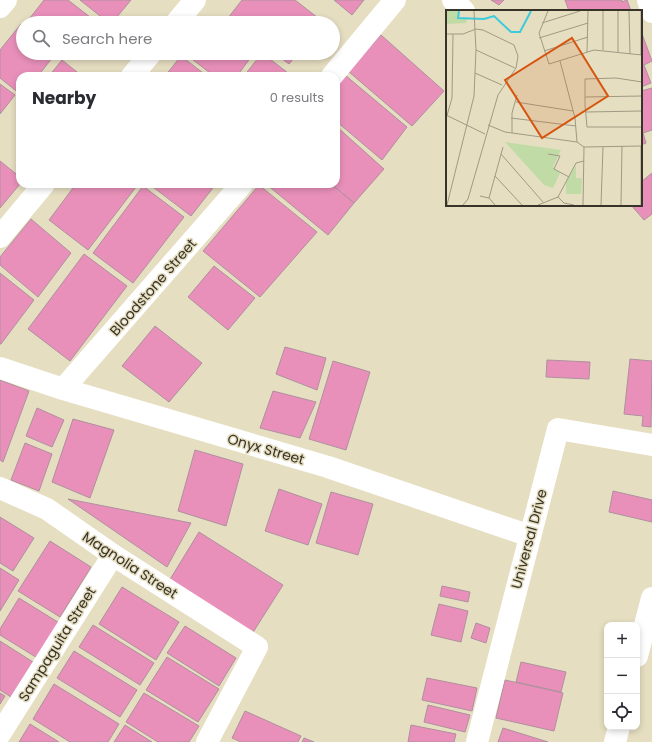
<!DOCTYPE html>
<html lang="en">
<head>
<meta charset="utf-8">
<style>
	body { margin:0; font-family:Poppins,sans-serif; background:#f7f7f7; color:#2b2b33 }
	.controls { position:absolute; right:12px; bottom:12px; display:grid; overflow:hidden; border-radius:8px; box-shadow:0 2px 6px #0003 }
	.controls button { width:36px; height:36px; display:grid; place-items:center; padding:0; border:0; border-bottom:1px solid #e1e1e2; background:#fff; color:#2b2b33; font:20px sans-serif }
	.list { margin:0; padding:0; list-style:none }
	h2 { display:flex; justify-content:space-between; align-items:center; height:52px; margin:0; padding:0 16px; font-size:17px }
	h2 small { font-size:13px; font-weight:400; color:#7c7c81 }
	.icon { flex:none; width:22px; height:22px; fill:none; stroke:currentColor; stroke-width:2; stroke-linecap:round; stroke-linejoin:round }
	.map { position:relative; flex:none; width:652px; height:742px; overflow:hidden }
	.search { position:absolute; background:#fff; box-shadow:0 2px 6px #0003; left:16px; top:16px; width:324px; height:44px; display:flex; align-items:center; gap:10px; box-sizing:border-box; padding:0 14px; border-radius:22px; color:#7c7c81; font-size:15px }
	.panel { position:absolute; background:#fff; box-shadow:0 2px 6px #0003; left:16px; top:72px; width:324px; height:116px; border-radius:12px }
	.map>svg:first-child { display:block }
	.building { fill:#e990ba; stroke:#ae909d }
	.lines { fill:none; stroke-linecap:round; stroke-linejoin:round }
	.minor { stroke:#fff; stroke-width:22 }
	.labels { text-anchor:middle; stroke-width:3; stroke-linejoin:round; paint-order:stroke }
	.street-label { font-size:14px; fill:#373328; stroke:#e6dec1 }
	.inset-river { fill:none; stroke:#3dcadb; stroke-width:2 }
	.inset-road { fill:none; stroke:#a09a84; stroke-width:1 }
	.view { fill:#d6550f; fill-opacity:0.15; stroke:#d6550f; stroke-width:2 }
	.inset-edge { fill:none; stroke:#373328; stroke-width:2 }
</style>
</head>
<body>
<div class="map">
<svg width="652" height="742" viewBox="0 0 652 742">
	<rect width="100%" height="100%" fill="#e6dec1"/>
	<g class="building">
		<path d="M44 0H68L90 17 85 23H26Z"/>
		<path d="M80 0H131L112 23H109Z"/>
		<path d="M242 0H295L322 21 320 23H235L228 18Z"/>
		<path d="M334 0H364L352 15Z"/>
		<path d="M491 0H504L499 5Z"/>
		<path d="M565 0H622V2L627 0 631 11H569Z"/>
		<path d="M217 17 225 23H213Z"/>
		<path d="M21 24 23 26V53H56L38 76H20V94L0 78V50Z"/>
		<path d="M641 31 652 61 644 65 651 83 641 87Z"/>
		<path d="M381 35 444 91 412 126 348 71Z"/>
		<path d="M190 53H254L237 76H214L188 56Z"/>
		<path d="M262 53 292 76H244Z"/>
		<path d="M274 53H298L289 64Z"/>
		<path d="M181 56 207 76H165Z"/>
		<path d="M62 60 82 76H49Z"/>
		<path d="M345 75 407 127 382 160 336 121V86Z"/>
		<path d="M0 84 15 95 0 114Z"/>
		<path d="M652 88V130L643 133 646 143 641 145V91Z"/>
		<path d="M336 126 384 169 354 203 331 184H336Z"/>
		<path d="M0 161 20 177V184L0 208Z"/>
		<path d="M652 173V214L644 220 631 205H641V182Z"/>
		<path d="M76 184H132L136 187 88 250 49 220Z"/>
		<path d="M149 184H216L191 216Z"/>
		<path d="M266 184H331L354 203 328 235Z"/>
		<path d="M259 185 317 232 260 297 203 251Z"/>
		<path d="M143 186 184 217 133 283 93 253Z"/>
		<path d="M31 219 71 253 38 297 0 265V257Z"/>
		<path d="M84 254 127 286 70 361 28 329Z"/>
		<path d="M214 266 255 298 228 330 188 297Z"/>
		<path d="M0 273 34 300 1 344H0Z"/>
		<path d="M155 326 202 363 169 402 122 366Z"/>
		<path d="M285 347 326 358 317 390 276 374Z"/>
		<path d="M630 359 652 361 651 427 642 426 643 416 624 414Z"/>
		<path d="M547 360 590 362 589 379 546 377Z"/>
		<path d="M333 361 370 372 346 450 309 439Z"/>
		<path d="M0 380 29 391 3 462 0 460Z"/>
		<path d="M273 391 316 402 300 438 260 428Z"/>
		<path d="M37 408 64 420 52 447 26 436Z"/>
		<path d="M73 419 114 430 90 498 52 482Z"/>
		<path d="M25 443 52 454 39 491 11 480Z"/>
		<path d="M195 450 243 464 226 526 178 511Z"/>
		<path d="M279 489 322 504 308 545 265 531Z"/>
		<path d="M613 491 652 500V522L609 512Z"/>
		<path d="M331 492 373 504 358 555 316 543Z"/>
		<path d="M68 499 191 523 167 567Z"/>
		<path d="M0 517 34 538 13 571 0 563Z"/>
		<path d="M199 532 283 585 252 634 169 581Z"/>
		<path d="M50 541 91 567 60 617 18 591Z"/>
		<path d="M0 568 19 580 0 611Z"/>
		<path d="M442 586 470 592 468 602 440 596Z"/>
		<path d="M122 587 179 622 156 660 99 624Z"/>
		<path d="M19 598 61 624 39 659 0 635V629Z"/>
		<path d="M439 604 468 611 461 642 431 635Z"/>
		<path d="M476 623 490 628 486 643 471 638Z"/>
		<path d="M93 625 154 663 140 685 79 647Z"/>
		<path d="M185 626 236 658 219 686 167 653Z"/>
		<path d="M0 641 33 662 11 697 0 690Z"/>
		<path d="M74 651 137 690 120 717 57 678Z"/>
		<path d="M167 657 219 689 198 722 146 690Z"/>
		<path d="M521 662 566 672 561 692 516 682Z"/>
		<path d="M427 678 477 688 472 711 422 700Z"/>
		<path d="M505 680 563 693 554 731 496 718Z"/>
		<path d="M54 684 119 724 108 742H70L33 719Z"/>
		<path d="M0 693 5 696 0 704Z"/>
		<path d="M144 693 199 726 189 742H158L126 722Z"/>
		<path d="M428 705 470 715 465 732 424 722Z"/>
		<path d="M245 711 301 736 298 742H241L232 738Z"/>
		<path d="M30 724 59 742H19Z"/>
		<path d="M125 725 152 742H114Z"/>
		<path d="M411 725 456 734 454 742H408Z"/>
		<path d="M503 728 548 742H498Z"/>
		<path d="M304 738 314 742H302Z"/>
	</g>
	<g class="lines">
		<g class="minor">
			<path d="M453 0 464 11"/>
			<path d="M648 0 652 12"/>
			<path d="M0 7 6 0"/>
			<path d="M176 23 195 0"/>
			<path d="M132 76 151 53"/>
			<path d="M332 76 395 0"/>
			<path d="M0 237 44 184"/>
			<path d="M0 368 63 389 328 467 530 536"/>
			<path d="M63 389 242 184"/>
			<path d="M0 488 47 509 113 555 257 647 207 742"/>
			<path d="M637 656 652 598"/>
			<path d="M0 734 113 555"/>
			<path d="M477 742 558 429 652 445"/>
			<path d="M615 742 619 727"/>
		</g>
	</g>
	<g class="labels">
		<g class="street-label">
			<text transform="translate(153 287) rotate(-49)" y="5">Bloodstone Street</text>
			<text transform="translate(266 449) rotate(16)" y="5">Onyx Street</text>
			<text transform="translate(529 539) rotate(-75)" y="5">Universal Drive</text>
			<text transform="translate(130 565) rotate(33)" y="5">Magnolia Street</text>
			<text transform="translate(57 644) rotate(-58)" y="5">Sampaguita Street</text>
		</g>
	</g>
	<g transform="translate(446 10)">
		<rect width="196" height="196" fill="#e6dec1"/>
		<path d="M0 1H12L11 8 21 9 20 13 0 14ZM59 132 115 140 107 157 114 163 107 178 98 175ZM130 155V168H136L135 184H120V172Z" fill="#c0dba6"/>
		<path class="inset-river" d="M13 1 12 8 38 9 48 6 65 22H74L85 1"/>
		<path class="inset-road" d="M102 1 93 23 103 54 148 40 196 45M157 1V40M172 1V42M183 1 184 44M195 1V45M96 13 134 1M0 24H17L30 19 37 20 68 35 72 46 70 58 52 85 22 189 17 195M93 28 142 13M30 40 69 58M98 41 142 27M141 42 142 1M114 51 129 108 131 132M29 63 56 75M196 72 170 68 139 69V95L141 117H196M139 87 196 86M70 92 127 101M140 102 196 101M0 105 39 124M65 108 130 116M0 109 6 88 7 24M42 115 59 122 131 132 138 137M66 123V103L71 85M138 137 195 136M55 144 97 192M102 144 114 146 108 159 123 167M49 166 76 195M34 186 43 188 49 195M112 187 130 153 138 151M112 187 118 193 128 195M43 188 57 137M1 195 28 86 30 40 28 1M92 195 112 187M137 195 138 137M155 195 157 137M175 195 176 136M195 195V136"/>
		<path class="view" d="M126 28 162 86 96 128 59 70Z"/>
		<rect width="196" height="196" class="inset-edge"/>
	</g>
</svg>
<div class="controls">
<button>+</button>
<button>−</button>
<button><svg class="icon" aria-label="locate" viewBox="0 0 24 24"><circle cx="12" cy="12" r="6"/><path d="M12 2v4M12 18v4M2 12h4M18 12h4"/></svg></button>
</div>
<div class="search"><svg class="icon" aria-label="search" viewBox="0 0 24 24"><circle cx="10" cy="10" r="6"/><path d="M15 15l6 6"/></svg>Search here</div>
<section class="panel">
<h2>Nearby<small>0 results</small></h2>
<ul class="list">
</ul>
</section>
</div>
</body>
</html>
